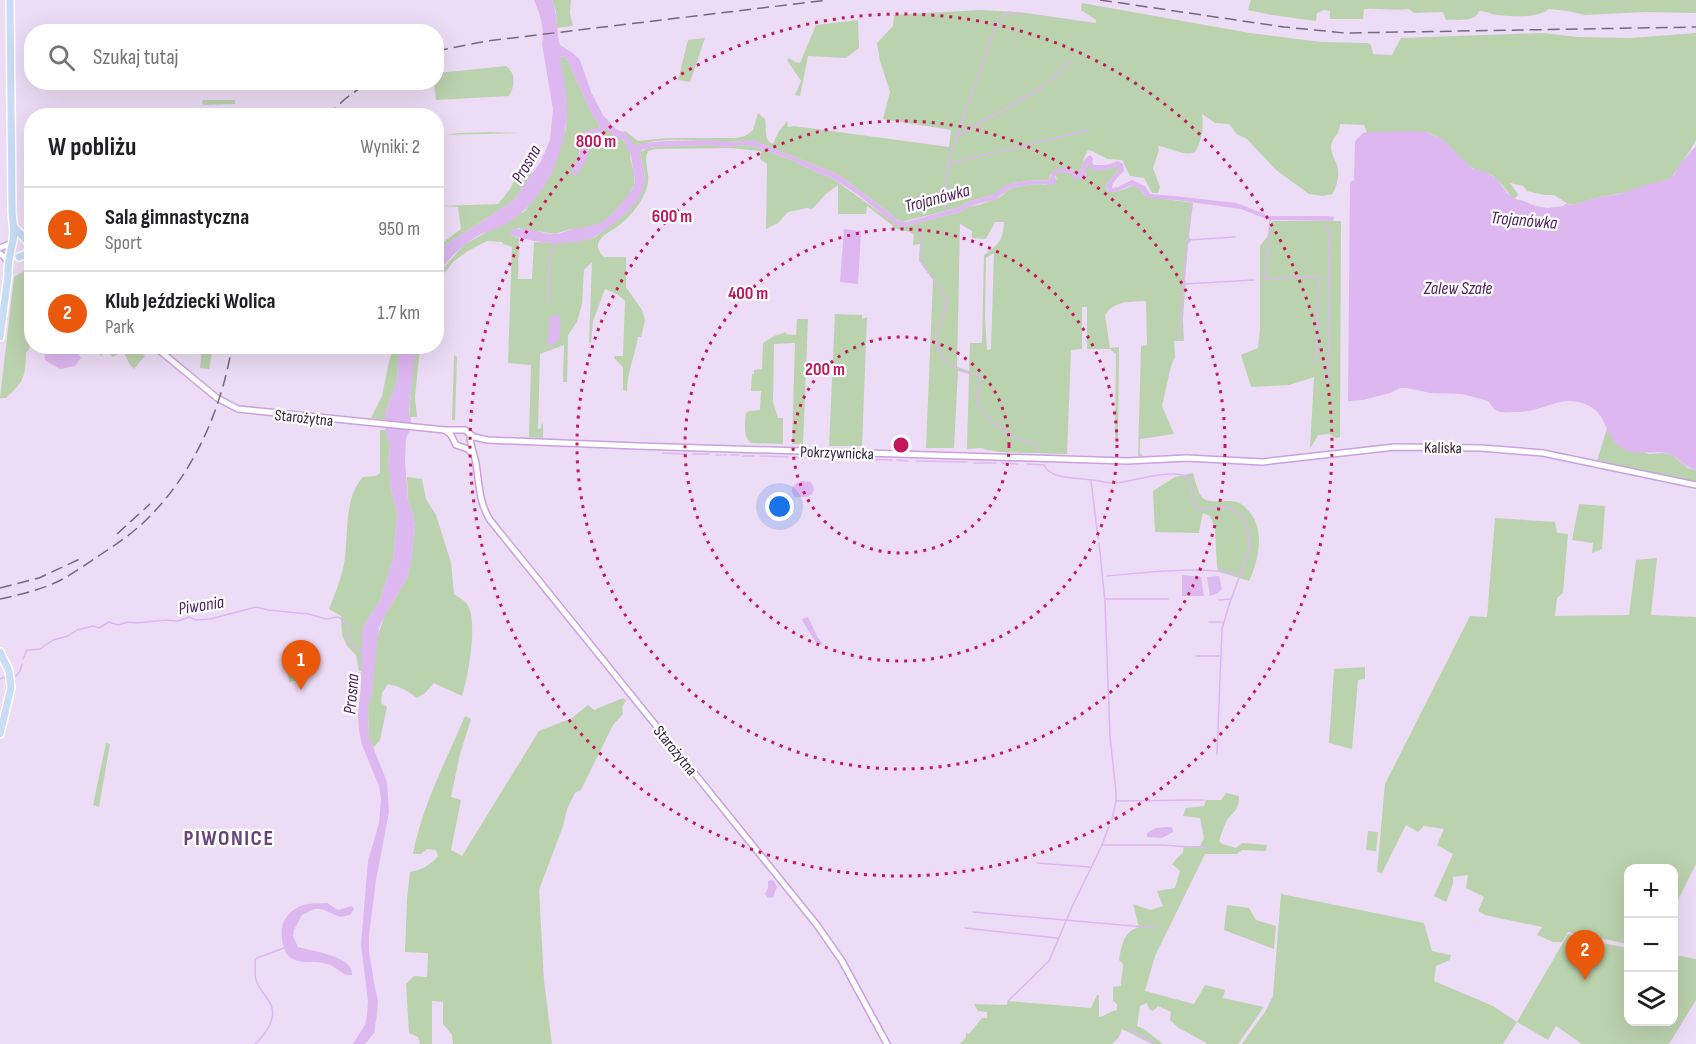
<!DOCTYPE html>
<html lang="pl">
<head>
<meta charset="utf-8">
<style>
	body { margin:0; font-family:"Sofia Sans Condensed",sans-serif; background:#f6f6f6; color:#202124 }
	.controls { position:absolute; right:18px; bottom:18px; display:grid; overflow:hidden; border-radius:12px; box-shadow:0 6px 24px #0002 }
	.controls button { width:54px; height:54px; display:grid; place-items:center; padding:0; border:0; border-bottom:2px solid #e0e0e0; background:#fff; color:#202124; font:30px sans-serif }
	.you { position:absolute; left:780px; top:507px; width:21px; height:21px; margin:-15px; border:4px solid #fff; border-radius:50%; background:#1a73e8; box-shadow:0 0 0 9px #1a73e833 }
	.badge { display:grid; place-items:center; width:39px; height:39px; border-radius:50%; background:#ea580c; color:#fff; font-size:20px; font-weight:700 }
	.pin { position:absolute; translate:-50% -50px; filter:drop-shadow(0 2px 3px #0008) }
	.pin::after { content:''; position:absolute; top:32px; width:21px; height:18px; background:inherit; clip-path:polygon(0 0,100% 0,50% 100%) }
	.list { margin:0; padding:0; list-style:none }
	h2 { display:flex; justify-content:space-between; align-items:center; height:78px; margin:0; padding:0 24px; font-size:26px }
	h2 small { font-size:20px; font-weight:400; color:#757577 }
	.list li { display:grid; grid-template-columns:39px 1fr auto; gap:18px; align-items:center; box-sizing:border-box; height:84px; padding:0 24px; border-top:2px solid #e0e0e0 }
	.list b { display:block; font-size:22px; white-space:nowrap }
	.list p { margin:0; font-size:20px; white-space:nowrap; color:#757577 }
	.list em { font-size:20px; font-style:normal; color:#757577 }
	.icon { flex:none; width:33px; height:33px; fill:none; stroke:currentColor; stroke-width:2; stroke-linecap:round; stroke-linejoin:round }
	.map { position:relative; flex:none; width:1696px; height:1044px; overflow:hidden }
	.search { position:absolute; background:#fff; box-shadow:0 6px 24px #0002; left:24px; top:24px; width:420px; height:66px; display:flex; align-items:center; gap:15px; box-sizing:border-box; padding:0 21px; border-radius:24px; color:#757577; font-size:22px }
	.panel { position:absolute; background:#fff; box-shadow:0 6px 24px #0002; left:24px; top:108px; width:420px; height:246px; border-radius:24px }
	.map>svg:first-child { display:block }
	.green { fill:#bbd2ae; fill-rule:evenodd }
	.water { fill:#ddb7f0 }
	.lines { fill:none; stroke-linecap:round; stroke-linejoin:round }
	.stream { stroke:#ddb7f0; stroke-width:1.5 }
	.minor-casing { stroke:#caa1df; stroke-width:8 }
	.major-casing { stroke:#fff; stroke-width:10 }
	.minor { stroke:#fff; stroke-width:5 }
	.major { stroke:#c9ddf7; stroke-width:7 }
	.rail { stroke:#77667f; stroke-width:1.5; stroke-dasharray:12 6; stroke-linecap:butt }
	.ring { fill:none; stroke:#c2185b; stroke-width:3; stroke-dasharray:3 6 }
	.labels { text-anchor:middle; stroke-width:4.5; stroke-linejoin:round; paint-order:stroke }
	.street-label { font-size:16px; fill:#32223a; stroke:#fff }
	.water-label { font-size:18px; font-style:italic; fill:#4e1f61; stroke:#fff }
	.district-label { font-size:22px; font-weight:bold; letter-spacing:1.5px; fill:#68427a; stroke:#fff }
	.centre { fill:#c2185b; stroke:#fff; stroke-width:3 }
	.ring-label { font-size:18px; text-anchor:middle; font-weight:bold; fill:#c2185b; stroke:#fff; stroke-width:4.5; stroke-linejoin:round; paint-order:stroke }
</style>
</head>
<body>
<div class="map">
<svg width="1696" height="1044" viewBox="0 0 1696 1044">
	<rect width="100%" height="100%" fill="#eddcf6"/>
	<g class="green">
		<path d="M552 0H571L570 13 573 26 557 28 556 11Z"/>
		<path d="M1251 0H1696V13L1646 12 1585 15 1568 11 1549 9C1537 18 1514 17 1499 15 1492 15 1487 11 1479 11 1475 23 1457 19 1446 20L1443 12 1414 13 1409 9C1394 11 1379 8 1364 9L1363 19H1330V11L1324 10 1317 13 1316 21 1272 15 1248 10Z"/>
		<path d="M1082 3 1250 33 1321 42 1368 43 1371 45 1373 54 1392 55 1401 38 1542 33 1578 37 1631 38 1696 33V140L1690 151 1671 178 1628 192 1600 197 1573 205 1568 204 1554 195H1544L1527 191 1523 186 1510 183 1518 194 1517 197 1513 198C1506 191 1501 182 1493 176 1487 172 1478 172 1471 167 1453 154 1449 139 1426 132H1367L1364 125 1340 124C1340 135 1332 137 1331 146 1331 154 1335 159 1337 165 1340 174 1337 187 1332 194L1323 196 1309 194 1276 170 1247 139 1237 134 1229 124 1215 123 1202 114C1204 127 1202 141 1195 152 1183 157 1170 147 1158 146L1159 150 1153 168 1160 187 1158 193H1152L1144 178 1130 176 1122 160 1107 159 1092 151 1088 150 1083 160 1084 161 1079 173 1071 169 1050 175 1049 181 1037 180 1012 183 993 195 971 201 957 208 902 222 895 219 891 214 839 175 755 141C745 140 736 142 726 142 702 141 678 138 654 141 647 142 642 145 635 146L623 132 625 131 638 141 667 138H736L745 136 753 130 758 113 765 119C767 128 763 140 773 144L779 131 787 121 788 127 794 126 949 147 951 130 883 119 890 92 880 61 877 43 893 26 894 15 980 10 1019 12 1096 23V20L1081 10Z"/>
		<path d="M858 20 859 48 846 58 808 56 800 96 795 95 801 81 787 60 789 58 795 62 800 63 816 25Z"/>
		<path d="M264 26H294L295 31H260Z"/>
		<path d="M705 38 690 82 678 80 688 40Z"/>
		<path d="M560 56 565 57 567 59 591 112 600 127C596 129 589 130 586 133 577 142 582 158 574 167L579 172 580 169C587 161 584 147 595 141 598 140 602 139 605 138L603 133 605 128C610 132 618 135 623 140 628 144 626 149 631 153L630 158 634 172V185L628 197 607 219 602 223 581 229H571L555 234 518 228 511 235 519 238 518 279H532L534 242 562 243 589 239 595 237 615 222 626 213 640 195 645 176 640 152 648 148 667 146 711 145 725 147 745 145 756 147 792 160 816 172 832 178 899 226 902 227 960 212 970 206 979 205 1000 197 1009 189 1014 187 1037 184 1046 185 1057 179 1055 175 1057 173 1065 172 1083 179 1086 178 1085 170 1088 164 1103 170 1118 166 1119 170 1106 185 1107 191C1111 191 1114 192 1118 191 1132 189 1133 178 1145 196L1193 203 1189 236 1191 241 1188 244 1185 278 1186 284 1185 289 1183 320 1184 341H1174L1175 357 1171 366 1162 406 1174 434 1140 439V453L1143 456H1138L1141 346 1147 345 1146 301C1131 302 1114 300 1105 315L1110 348 1119 347 1118 438H1115L1116 354 1110 349H1087V307H1082V349L1071 350 1067 454 1002 452 987 450 981 448 967 449 969 374 958 371 954 448H926L933 280 919 261 920 244 913 245 914 235 910 232 897 229 867 206 866 214H838V185L827 193 812 209 807 208 788 212 778 223 766 229 767 164 760 159 761 151 730 148 655 149 648 151C644 160 647 165 648 174 650 189 641 202 632 213 628 218 623 222 618 226 607 234 588 241 604 257H626V287L642 310 645 320 641 337H638C635 356 627 372 627 391L623 390V367L614 358 615 356H623L625 301 617 294 605 289 593 321 591 344 589 342 592 262 584 270 582 304 577 322 568 335 567 382H563L564 345 540 354 538 429H540L543 422V438L529 437 531 365 508 363 512 247 503 244 502 242 487 241 468 251 453 262 437 283V275L465 244 525 211 550 176 566 129 567 101ZM995 222H1004C1003 241 999 244 984 255L982 343H970L969 371 957 367 960 224 972 231V238L986 239ZM994 253 991 349 987 350 985 317 986 258Z"/>
		<path d="M506 66C516 73 515 86 509 96L436 100 434 83 436 82 437 73Z"/>
		<path d="M203 100H235V104L203 105 202 103Z"/>
		<path d="M490 132 520 133 447 135 458 133Z"/>
		<path d="M528 165 532 174 513 201 441 248 437 254 438 246 461 229 458 207 437 206 498 204 510 189 520 169Z"/>
		<path d="M1272 221H1341L1340 437 1336 438 1329 434 1318 435 1310 449 1314 377 1289 385 1251 387 1241 355 1258 348 1260 328V246L1267 237Z"/>
		<path d="M31 267V315L25 340 30 341 29 349 26 352C25 378 25 380 6 398H0L14 277Z"/>
		<path d="M835 314 862 315V319L867 317 862 446H829Z"/>
		<path d="M797 319H808L803 444H792L795 343 774 344 773 402 778 418H783V444L751 443C743 437 745 423 746 413L749 411 760 410 761 391H751L752 374H754V370L762 369 763 343 774 336 786 332V334L796 335Z"/>
		<path d="M100 347H133L145 356 134 369 130 365 123 351 113 357 107 352 100 356Z"/>
		<path d="M202 347H213L209 369 200 368Z"/>
		<path d="M394 347H399L397 380 385 415V420L371 418 382 396 389 361Z"/>
		<path d="M416 347H420L415 397 417 417H409L413 359Z"/>
		<path d="M454 355 457 357 455 420H452Z"/>
		<path d="M1607 428 1615 442 1649 454 1663 453 1672 455 1688 468 1696 470V482L1597 461Z"/>
		<path d="M380 430H386L390 446 388 465 391 476 390 485 397 514 393 559 380 600 362 629V671H359L356 655 347 646 342 635 341 616 329 609C335 594 341 579 344 564 349 536 343 499 363 477L376 476 380 473Z"/>
		<path d="M1193 473C1195 480 1198 495 1204 499 1213 504 1227 499 1237 502 1243 504 1247 509 1251 514 1265 533 1258 562 1249 581L1220 572 1217 567 1215 529 1210 516 1203 513 1201 521 1199 533 1155 532 1153 491 1175 477Z"/>
		<path d="M407 477 422 479 426 499 436 515 451 563 454 594C458 597 466 601 468 606 478 624 468 677 462 696L434 683 425 693 417 698C408 691 400 686 388 684L382 693 381 703 387 707 380 740 373 748 369 737 368 708 372 693 377 638 384 617 407 578 411 562 415 527 413 514 408 501Z"/>
		<path d="M1579 504 1605 506 1602 549 1592 553 1593 543 1572 540Z"/>
		<path d="M1495 518 1555 522 1557 533 1568 534 1563 593 1557 598 1555 616 1629 615 1636 560 1657 558 1651 615 1696 617V864L1674 908V868H1628V944L1568 932 1562 942H1553L1537 935 1542 927 1485 915 1478 911 1484 897 1466 888 1468 875 1453 877V884L1446 902 1434 896 1453 854 1437 845 1444 829 1424 826 1418 832 1406 825 1382 873 1377 872 1385 784 1470 616 1487 617Z"/>
		<path d="M299 657 302 680 289 682 286 659Z"/>
		<path d="M1365 667V679L1358 680 1352 749 1329 743 1334 669Z"/>
		<path d="M623 698 626 700 622 707 623 714 613 725 581 790 575 793 567 809 563 826 539 890 544 981 552 1044H453L452 1035 443 1024V1002L432 1001V1044H420L418 1037 409 1033 406 984 414 976 427 977 428 953 405 952 407 899 410 872C420 871 432 864 438 856L436 850 427 849 421 854H413C422 806 446 761 465 716L471 719 460 754 451 797 461 800 451 850 462 856 539 731 572 718 588 705 594 710Z"/>
		<path d="M106 743 110 744 99 807 93 805Z"/>
		<path d="M1226 793 1239 796C1239 813 1232 811 1226 822 1223 828 1221 835 1219 841L1222 844 1236 848 1242 843 1267 845 1266 851 1242 850 1237 854H1205L1155 956 1145 991 1194 1004 1205 985 1225 990 1223 998 1264 1007 1238 1044H1208L1179 1028 1170 1020 1171 1012 1158 1006 1153 1011 1149 1009 1147 1003 1140 1006 1137 1026 1144 1029 1163 1044H1152L1122 1029 1119 1037 1112 1044H960L966 1037V1033L969 1034 982 1018H987V1012L978 1011 974 1004 1007 1005 1008 1001 1091 1008 1097 995H1099V1017C1106 1016 1110 1011 1117 1010V1004L1113 1001V987L1121 986C1121 977 1123 972 1123 964L1119 960C1122 945 1123 932 1139 927L1133 904 1150 910 1163 906 1157 891 1175 888 1180 871 1172 864 1183 852 1184 846H1200L1204 838 1200 818 1183 816 1186 808 1204 806 1206 800H1221Z"/>
		<path d="M1368 831 1378 832 1376 851 1366 850Z"/>
		<path d="M1281 894 1424 923 1432 951 1451 955 1450 960 1436 966 1434 981 1493 1006 1517 1022 1568 934 1579 936 1581 939 1628 948V1022H1674V955L1696 959V1000L1669 1044H1582L1556 1026 1548 1040 1517 1022 1503 1044H1242L1265 1012 1273 996Z"/>
		<path d="M1227 905 1249 908 1256 920 1276 926 1274 949 1224 930Z"/>
	</g>
	<g class="water">
		<path d="M534 0H552C558 14 556 30 560 45L573 53 580 60 591 92 603 115 616 129 625 133 635 146 644 143 666 141 709 140 733 142 749 140 755 141 839 175 891 214 898 221 906 222 957 208 971 201 993 195 1004 186 1012 183 1037 180 1049 181 1052 172C1061 165 1070 169 1079 173L1085 159 1090 155 1093 158 1092 162 1094 165H1106L1118 161 1123 164 1124 171C1119 176 1112 182 1112 188L1118 187 1132 180 1145 186 1150 194 1174 196 1237 203 1269 216H1327L1334 217 1333 221 1269 220 1241 209 1175 200 1147 198C1144 195 1141 189 1137 187 1129 182 1120 194 1108 192L1106 185 1119 170 1118 167 1099 171 1090 169 1088 164 1085 170 1086 178 1075 179 1069 173H1057L1055 177 1057 182 1053 185 1037 184 1014 187 1009 189 996 199 970 206 960 212 902 227 895 224 857 194 832 178 816 172 792 160 756 147 745 145 725 147 711 145 653 147 642 150 640 153C642 162 645 172 645 181 642 203 621 218 605 230 599 233 595 237 589 239 562 247 537 243 511 235L509 231C523 224 540 234 555 234 560 234 564 232 569 230 579 227 590 228 600 223 608 220 632 194 634 185 636 174 631 163 631 153 626 150 627 144 623 139H618L605 128 603 133 605 140C585 144 591 144 586 161 584 166 580 168 578 174L574 176 571 172C577 161 583 151 580 138L584 132 600 127 591 112 567 59 565 57 561 56C561 70 566 86 567 101 569 148 545 204 502 226 493 230 484 232 476 237 462 245 446 261 437 275V254L441 248 513 201 541 161 550 140 553 109 542 44C545 29 540 14 534 0Z"/>
		<path d="M1413 131 1426 132 1442 139 1473 169 1484 171 1497 179 1507 193 1518 200H1521L1536 206 1547 208 1564 206 1565 204 1573 205 1600 197 1619 194 1646 185 1668 179 1674 175 1680 164 1696 146V470C1683 467 1680 458 1669 454 1654 449 1638 457 1624 449 1601 437 1611 409 1578 402 1560 398 1546 408 1529 411 1523 412 1516 412 1510 412 1506 412 1501 413 1497 411 1493 409 1491 404 1488 401L1462 394 1431 393 1406 388H1400L1390 393 1363 400 1348 401 1350 182 1354 180 1355 141 1363 133 1367 132Z"/>
		<path d="M844 229 861 231 858 284 840 282Z"/>
		<path d="M559 315 561 319 559 340 549 347 547 345 550 317 552 316Z"/>
		<path d="M44 347H64L68 352H77L81 358 75 366 60 369 45 360Z"/>
		<path d="M399 347H416L409 410V417L411 418 410 430 406 438 405 461 408 501 413 514 415 527 411 562 407 578 384 617 379 628 372 693 368 708 369 737 387 782 389 812 376 880 369 935V951L375 988 378 1001 377 1014 374 1033 365 1044H353L365 1025 367 1015 368 1002 361 945 368 861 379 823 381 799 379 786 362 745 359 730 358 715 361 686 362 629 380 600 393 559 397 514 390 485 391 476 388 466 390 446 385 428V415L397 380Z"/>
		<path d="M803 481 811 482 814 489 812 494 807 497H795C788 489 794 483 803 481Z"/>
		<path d="M1182 575 1201 577 1204 596H1182Z"/>
		<path d="M1219 576 1222 589 1218 593 1210 596 1207 577Z"/>
		<path d="M808 617 818 638 823 643 822 645 817 644 803 622 802 619Z"/>
		<path d="M1166 827H1172L1173 832 1162 838 1147 837V833L1156 828Z"/>
		<path d="M771 880 774 881 777 887 773 897 768 898 765 894 768 888V881Z"/>
		<path d="M327 903 338 910 352 906 354 909 350 915 340 917 322 909H314L302 915 294 930 293 936 298 947C312 951 354 956 352 975 341 976 337 967 328 964 315 960 302 965 291 958 282 952 280 933 283 923 285 918 290 912 295 909 305 902 316 904 327 903Z"/>
	</g>
	<g class="lines">
		<g class="stream">
			<path d="M958 134 963 133 1041 88 1072 60"/>
			<path d="M947 164 1089 130"/>
			<path d="M945 212 947 164 997 23 1007 12 1022 14"/>
			<path d="M1270 220 1265 279 1319 276 1316 364"/>
			<path d="M916 223 922 237 921 262 932 277"/>
			<path d="M1325 226 1329 231 1328 383"/>
			<path d="M1188 240 1235 237"/>
			<path d="M934 279 947 300C944 327 922 336 948 363"/>
			<path d="M1184 284 1254 280"/>
			<path d="M548 302 550 256 555 243"/>
			<path d="M1179 339 1191 202"/>
			<path d="M951 365 959 370 979 375C981 384 976 394 978 403 980 415 1013 439 1025 441 1028 442 1031 442 1034 442L1040 451"/>
			<path d="M663 453 687 454"/>
			<path d="M693 454H709"/>
			<path d="M716 455H721"/>
			<path d="M724 455H726"/>
			<path d="M731 455H739"/>
			<path d="M743 456H754"/>
			<path d="M760 456 788 457"/>
			<path d="M794 457 848 459"/>
			<path d="M853 459 892 460"/>
			<path d="M897 460 908 461"/>
			<path d="M916 461 967 462"/>
			<path d="M974 463H996"/>
			<path d="M1002 463 1017 464"/>
			<path d="M1027 464 1044 465C1051 480 1076 477 1091 480L1098 538"/>
			<path d="M1091 480C1098 480 1106 483 1114 483 1133 482 1174 467 1189 478L1193 500 1197 507 1202 509 1224 507 1232 509 1245 519 1248 530 1249 551 1229 605 1222 629 1217 754"/>
			<path d="M1099 543 1105 602 1110 737 1116 792V801L1112 819"/>
			<path d="M1107 576C1152 572 1196 566 1240 574"/>
			<path d="M1106 599H1168"/>
			<path d="M1219 600 1230 599"/>
			<path d="M1209 622H1223"/>
			<path d="M1196 656H1219"/>
			<path d="M23 659 27 650 40 649 53 640 68 636 77 630 93 626 99 628 109 622 118 625 128 622 137 623 165 620 178 621 189 617 196 620 210 619 256 607 268 610 309 614 326 619 338 617 350 625 347 631 353 647 363 650"/>
			<path d="M16 676 20 671 22 664"/>
			<path d="M0 679 5 677"/>
			<path d="M1116 801 1204 800"/>
			<path d="M1102 845H1161L1209 848"/>
			<path d="M1037 863 1090 867"/>
			<path d="M973 912 1156 928"/>
			<path d="M965 928 1057 938"/>
			<path d="M1008 1001 1049 961 1072 907 1102 845 1109 826"/>
			<path d="M1131 1029 1154 1044"/>
			<path d="M255 1044C265 1035 277 1019 271 1005 267 996 259 990 256 980 254 974 256 967 255 960L257 958 284 948"/>
		</g>
		<g class="minor-casing">
			<g id="minor">
				<path d="M0 248 12 243"/>
				<path d="M0 254 5 257 8 264"/>
				<path d="M154 346 217 398 238 409 445 430H465L474 437 488 440 637 446 1127 461 1187 458 1262 462 1395 447 1481 448 1543 453 1696 485"/>
				<path d="M446 431 451 435 456 445 468 449 473 455"/>
				<path d="M470 435C470 445 474 454 476 463 479 483 479 503 490 520L817 925 842 961 887 1044"/>
			</g>
		</g>
		<g class="major-casing">
			<g id="major">
				<path d="M14 227 28 242 30 246 27 254 19 257"/>
				<path d="M0 337 8 275C7 263 11 251 13 240 15 230 12 219 12 209L10 0"/>
				<path d="M0 652 9 671 11 688 0 734"/>
			</g>
		</g>
		<use href="#minor" class="minor"/>
		<use href="#major" class="major"/>
		<g class="rail">
			<path d="M1100 0 1284 27 1345 33 1696 27"/>
			<path d="M436 51 487 41 828 0"/>
			<path d="M327 116 345 99 368 82"/>
			<path d="M117 534 150 504"/>
			<path d="M0 588 39 578 84 557"/>
			<path d="M0 599C19 595 39 590 57 582 73 574 88 563 103 553 117 544 131 534 143 523 192 477 221 412 232 346"/>
		</g>
	</g>
	<g class="ring">
		<circle cx="901" cy="445" r="108"/>
		<circle cx="901" cy="445" r="216"/>
		<circle cx="901" cy="445" r="324"/>
		<circle cx="901" cy="445" r="431"/>
	</g>
	<g class="labels">
		<g class="street-label">
			<text transform="translate(304 417) rotate(6)" y="6">Starożytna</text>
			<text transform="translate(1443 447) rotate(1)" y="6">Kaliska</text>
			<text transform="translate(837 452) rotate(2)" y="6">Pokrzywnicka</text>
			<text transform="translate(676 750) rotate(51)" y="6">Starożytna</text>
		</g>
		<g class="water-label">
			<text transform="translate(526 164) rotate(-60)" y="6">Prosna</text>
			<text transform="translate(937 198) rotate(-15)" y="6">Trojanówka</text>
			<text transform="translate(1524 220) rotate(5)" y="6">Trojanówka</text>
			<text x="1458" y="294">Zalew Szałe</text>
			<text transform="translate(201 605) rotate(-9)" y="6">Piwonia</text>
			<text transform="translate(351 694) rotate(-85)" y="6">Prosna</text>
		</g>
		<g class="district-label">
			<text x="229" y="845">PIWONICE</text>
		</g>
	</g>
	<circle cx="901" cy="445" r="9" class="centre"/>
	<g class="ring-label">
		<text x="596" y="147">800 m</text>
		<text x="672" y="222">600 m</text>
		<text x="748" y="299">400 m</text>
		<text x="825" y="375">200 m</text>
	</g>
</svg>
<div class="controls">
<button>+</button>
<button>−</button>
<button><svg class="icon" aria-label="layers" viewBox="0 0 24 24"><path d="M12 4l9 5-9 5-9-5zM3 14l9 5 9-5"/></svg></button>
</div>
<div class="you"></div>
<div class="pin badge" style="left:301px;top:690px">1</div>
<div class="pin badge" style="left:1585px;top:980px">2</div>
<div class="search"><svg class="icon" aria-label="search" viewBox="0 0 24 24"><circle cx="10" cy="10" r="6"/><path d="M15 15l6 6"/></svg>Szukaj tutaj</div>
<section class="panel">
<h2>W pobliżu<small>Wyniki: 2</small></h2>
<ul class="list">
<li><span class="badge">1</span><div><b>Sala gimnastyczna</b><p>Sport</p></div><em>950 m</em></li>
<li><span class="badge">2</span><div><b>Klub Jeździecki Wolica</b><p>Park</p></div><em>1.7 km</em></li>
</ul>
</section>
</div>
</body>
</html>
